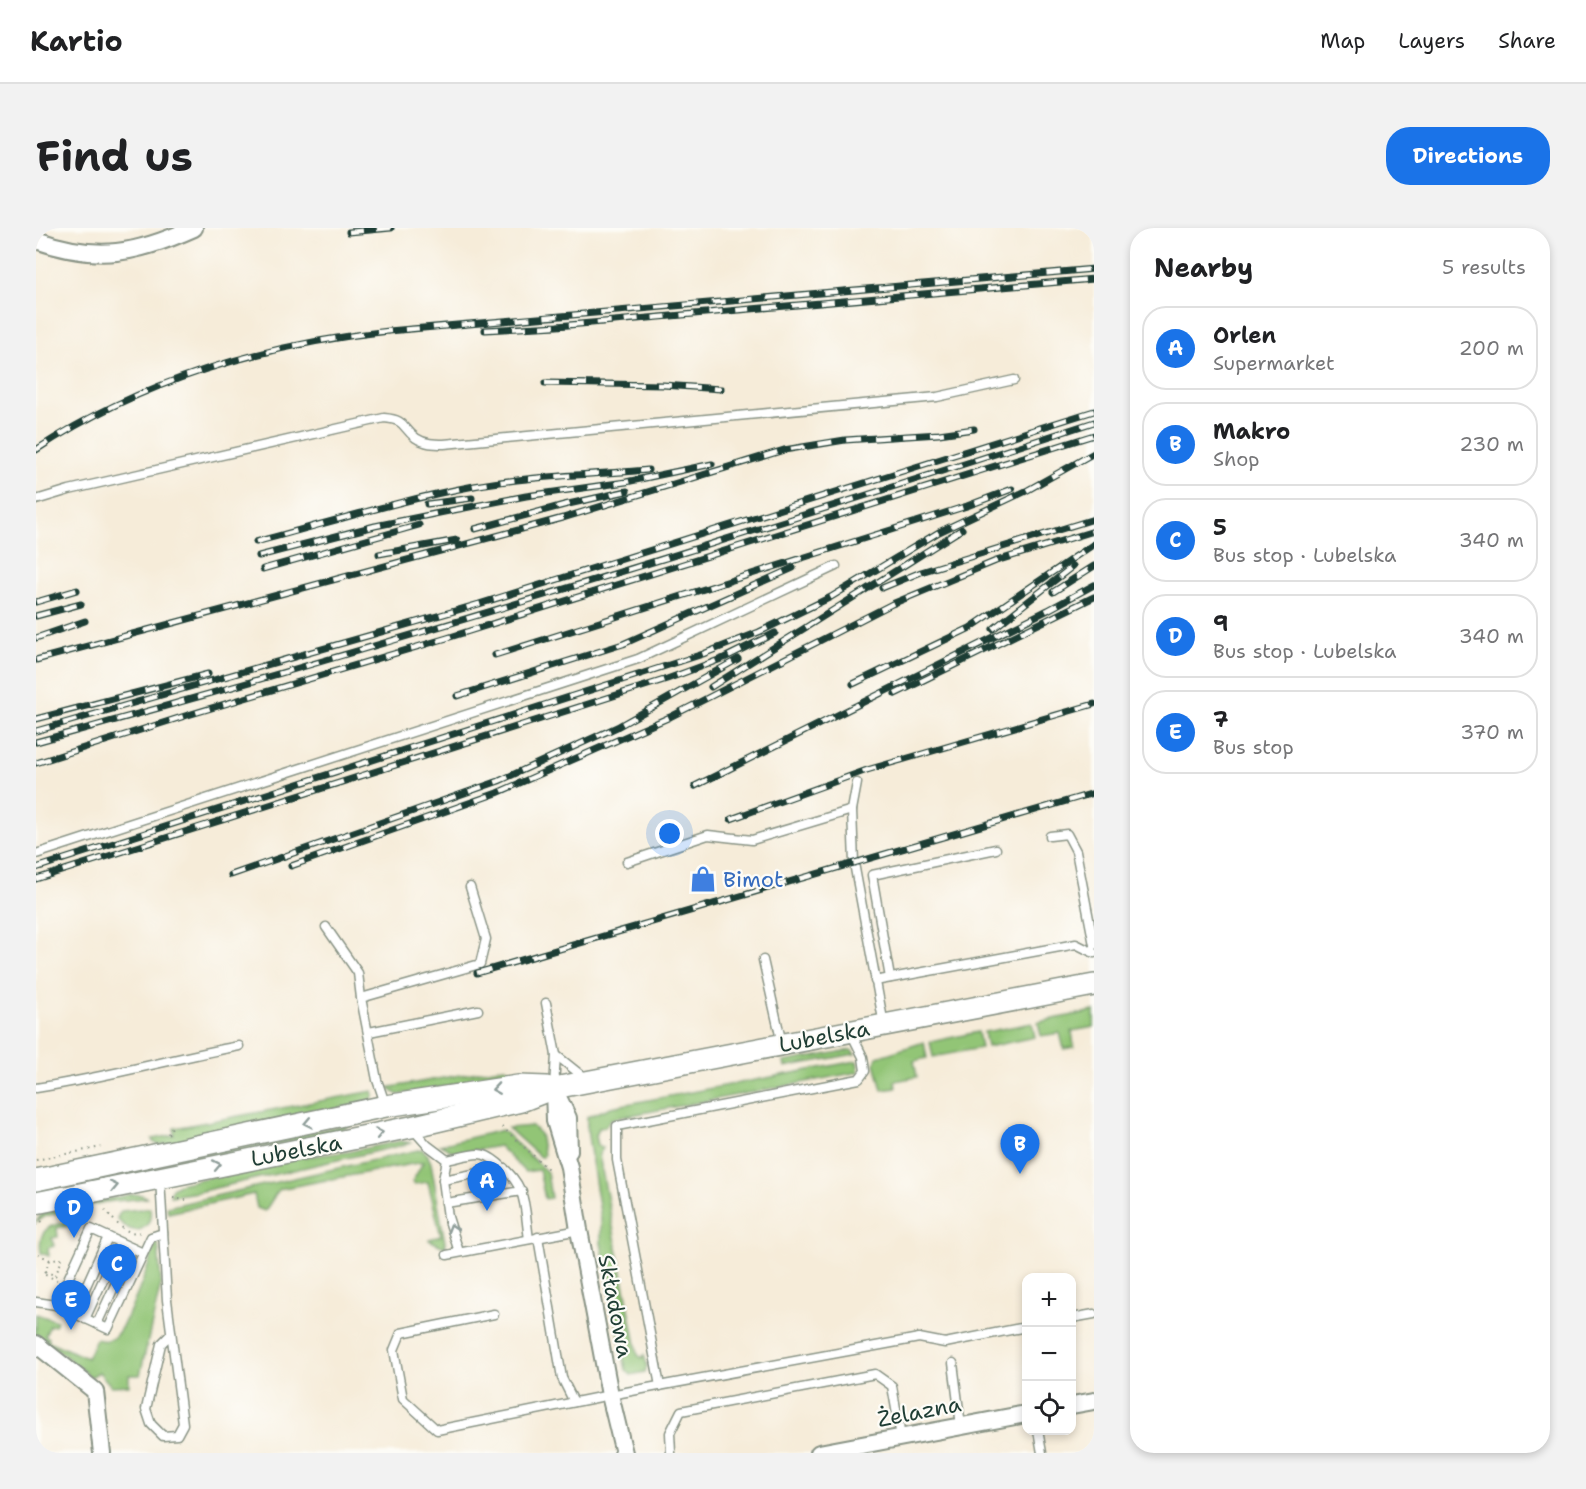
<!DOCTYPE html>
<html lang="en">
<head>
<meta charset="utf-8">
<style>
	body { margin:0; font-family:"Shantell Sans",sans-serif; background:#f2f2f2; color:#202124 }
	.controls { position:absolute; right:18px; bottom:18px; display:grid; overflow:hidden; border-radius:12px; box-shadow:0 3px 9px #0003 }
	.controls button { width:54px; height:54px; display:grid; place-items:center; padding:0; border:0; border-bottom:2px solid #e0e0e0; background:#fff; color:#202124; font:30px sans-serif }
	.you { position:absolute; left:634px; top:606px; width:21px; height:21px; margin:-15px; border:4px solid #fff; border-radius:50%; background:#1a73e8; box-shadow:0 0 0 9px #1a73e833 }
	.badge { display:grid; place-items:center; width:39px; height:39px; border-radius:50%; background:#1a73e8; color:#fff; font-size:20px; font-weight:700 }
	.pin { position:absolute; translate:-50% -50px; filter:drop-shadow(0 2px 3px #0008) }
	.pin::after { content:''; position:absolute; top:32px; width:21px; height:18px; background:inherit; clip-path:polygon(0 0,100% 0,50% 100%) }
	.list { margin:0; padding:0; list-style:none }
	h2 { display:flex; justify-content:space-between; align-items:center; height:78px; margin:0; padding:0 24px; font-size:26px }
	h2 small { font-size:20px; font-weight:400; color:#757577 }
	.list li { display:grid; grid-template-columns:39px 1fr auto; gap:18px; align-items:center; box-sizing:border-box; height:84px; margin:0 12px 12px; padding:0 12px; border:2px solid #e0e0e0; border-radius:24px }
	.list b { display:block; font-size:22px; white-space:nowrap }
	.list p { margin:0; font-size:20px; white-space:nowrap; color:#757577 }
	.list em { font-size:20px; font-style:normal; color:#757577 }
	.icon { flex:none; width:33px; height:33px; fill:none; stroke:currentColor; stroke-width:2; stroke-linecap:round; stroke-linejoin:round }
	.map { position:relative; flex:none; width:1058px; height:1225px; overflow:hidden; border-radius:24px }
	header { display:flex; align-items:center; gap:36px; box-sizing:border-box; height:84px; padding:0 30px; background:#fff; border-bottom:2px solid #e0e0e0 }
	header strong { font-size:28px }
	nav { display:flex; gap:33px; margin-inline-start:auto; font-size:21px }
	.intro { display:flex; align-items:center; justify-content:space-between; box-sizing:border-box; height:144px; padding:0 36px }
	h1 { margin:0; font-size:42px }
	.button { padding:15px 27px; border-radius:24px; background:#1a73e8; color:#fff; font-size:21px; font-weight:700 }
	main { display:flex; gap:36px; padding:0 36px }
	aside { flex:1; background:#fff; border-radius:24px; box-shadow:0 3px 9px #0003 }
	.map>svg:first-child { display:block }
	.green { fill:#92c576; stroke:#588155; stroke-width:1.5 }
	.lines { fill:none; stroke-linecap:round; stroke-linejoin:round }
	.service-casing { stroke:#8a9486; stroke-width:11 }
	.minor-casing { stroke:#8a9486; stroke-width:20 }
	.tertiary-casing { stroke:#8a9486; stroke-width:24 }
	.path { stroke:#8a9486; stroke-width:2; stroke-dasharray:1.5 4.5; stroke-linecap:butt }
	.service { stroke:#fff; stroke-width:8 }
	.minor { stroke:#fff; stroke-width:16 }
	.tertiary { stroke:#fff; stroke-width:21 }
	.rail-casing { stroke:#1f3d34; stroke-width:7 }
	.rail { stroke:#fdfcf7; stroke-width:4.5; stroke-dasharray:14; stroke-linecap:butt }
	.oneway { stroke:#8f9e9a }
	.labels { text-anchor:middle; stroke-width:4.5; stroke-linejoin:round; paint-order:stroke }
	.shop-label { font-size:22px; fill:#366cbe; stroke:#fdfcf7; text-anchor:start }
	.street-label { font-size:22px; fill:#1f3d34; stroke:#fdfcf7 }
</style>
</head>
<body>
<header>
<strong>Kartio</strong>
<nav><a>Map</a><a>Layers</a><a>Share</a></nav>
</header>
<div class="intro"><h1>Find us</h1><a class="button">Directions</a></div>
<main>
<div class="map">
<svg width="1058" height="1225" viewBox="0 0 1058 1225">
	<rect width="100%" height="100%" fill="#fdfcf7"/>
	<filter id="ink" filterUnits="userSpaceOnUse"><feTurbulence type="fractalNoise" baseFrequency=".0167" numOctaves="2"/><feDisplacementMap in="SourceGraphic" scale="12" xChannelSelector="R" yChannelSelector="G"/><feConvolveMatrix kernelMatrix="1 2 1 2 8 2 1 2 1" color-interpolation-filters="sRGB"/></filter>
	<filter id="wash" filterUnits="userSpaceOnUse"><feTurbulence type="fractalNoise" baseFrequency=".008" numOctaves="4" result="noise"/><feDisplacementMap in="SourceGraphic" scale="24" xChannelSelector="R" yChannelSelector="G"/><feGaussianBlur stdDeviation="1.35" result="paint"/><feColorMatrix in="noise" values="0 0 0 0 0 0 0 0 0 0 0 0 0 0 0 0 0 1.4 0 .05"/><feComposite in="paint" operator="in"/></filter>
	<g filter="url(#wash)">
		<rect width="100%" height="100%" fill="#f6ecd9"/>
		<g class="green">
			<path d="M1058 783V799L1036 803 1038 819 1028 821 1024 805 1005 808 1002 794Z"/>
			<path d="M996 795 999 809 951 819 948 804Z"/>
			<path d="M942 804 945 820 897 829 894 814Z"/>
			<path d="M888 814 891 830 878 833 881 849 859 853 860 860 846 862 839 835 841 829Z"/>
			<path d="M815 822 819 826 749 839 748 834Z"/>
			<path d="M821 833 823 844 575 891 569 899 563 900 560 908 562 917 567 920 563 927 602 1127 606 1130 608 1127 611 1137 609 1144 595 1147 590 1142 565 1015V991L551 902V889L575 879Z"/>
			<path d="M469 839 475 842 476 846 362 867 351 860Z"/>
			<path d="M337 863 338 867 334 874 123 917 117 914 116 911 138 907V900Z"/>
			<path d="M315 896 309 900 296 905 124 942 126 938 151 928Z"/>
			<path d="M496 898 504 906 508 927 507 929H504L472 900Z"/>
			<path d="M466 902 511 944 515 970 509 971 503 942 489 944 463 918 424 925 418 924 404 917Z"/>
			<path d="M364 913 376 915 162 964 134 968 136 960 143 956 258 930 312 924Z"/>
			<path d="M386 921 391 926 395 935 410 1020 393 1012V1011L405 1008 392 954 378 956 376 954 387 934 243 961 229 983 221 980 218 966 132 985 131 979Z"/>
			<path d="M96 966 106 967 111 970 69 974 10 988 0 994 5 987 10 984Z"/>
			<path d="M114 980C118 1004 94 1010 81 990L85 983Z"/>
			<path d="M45 991 47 995 21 1000 22 1009 16 1010 18 1018 12 1020 13 1028 5 1025C0 995 22 996 45 991Z"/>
			<path d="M122 1014 125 1056 104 1147H93V1157L75 1158 63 1144 55 1149 22 1122 0 1108V1086L21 1093 19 1098 14 1097 9 1108 13 1110 12 1113 51 1130 60 1111C66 1113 73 1113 78 1109 91 1098 115 1033 119 1015Z"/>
		</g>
	</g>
	<g filter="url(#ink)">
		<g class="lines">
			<g class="service-casing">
				<g id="service">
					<path d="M0 272 33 262 348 190C371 192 365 199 380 210 389 216 398 216 408 216L901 169 978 152"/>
					<path d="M821 555 816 582 818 635 848 797"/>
					<path d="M1014 608 1031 606 1040 623 1058 717"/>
					<path d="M0 626 602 431 800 338"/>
					<path d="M591 634 672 607 716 612 816 582"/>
					<path d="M290 699 322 745 325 770 341 852 350 878"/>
					<path d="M727 732 746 816"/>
					<path d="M854 750 836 647 960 621"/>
					<path d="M839 753 1040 716 1058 725"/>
					<path d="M325 770 444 736 450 711 434 659"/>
					<path d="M510 775 520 827 518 859"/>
					<path d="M333 804 442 782"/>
					<path d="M520 827 550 851"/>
					<path d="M0 860C68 850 135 831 203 818"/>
					<path d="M375 899 391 917 411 932 407 952 412 989 423 1024"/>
					<path d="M411 932C421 930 433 926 443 926 451 926 458 932 463 936 492 959 488 978 493 1011"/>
					<path d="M124 950 131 1072 147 1196 141 1207 127 1208 115 1196 110 1181 125 1116 134 1107"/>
					<path d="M407 952 468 940"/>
					<path d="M410 975 486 963"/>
					<path d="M502 1009 526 1150 538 1174"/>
					<path d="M411 1027 543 1002"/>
					<path d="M0 1074 20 1077 72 1101 115 1009 127 1005"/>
					<path d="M20 1077 55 1001 107 1025"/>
					<path d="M38 1085 72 1009"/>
					<path d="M458 1086 365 1105 358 1122 367 1171 401 1202 574 1167 883 1110 909 1115 990 1099"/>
					<path d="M1036 1090 1058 1086"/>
					<path d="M49 1091 84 1015"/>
					<path d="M61 1096 96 1020"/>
					<path d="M917 1135 925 1198"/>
					<path d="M624 1158 581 932V898L823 851 829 843 827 829 815 805"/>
					<path d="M1002 1202 1006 1225"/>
					<path d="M635 1225 634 1205 645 1183 839 1146 856 1158 865 1209"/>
				</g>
			</g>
			<g class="minor-casing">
				<g id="minor">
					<path d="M0 12C62 34 100 26 158 0"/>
					<path d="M518 860 519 893 533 939 543 1002 574 1167 588 1225"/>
					<path d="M520 865 532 890 533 923"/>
					<path d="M0 1116 59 1163 66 1225"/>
					<path d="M1036 1177 1058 1173"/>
					<path d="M783 1225 990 1186"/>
				</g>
			</g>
			<g class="tertiary-casing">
				<g id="tertiary">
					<path d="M0 952 350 878 482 858 511 859"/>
					<path d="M0 975 375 899 485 873 518 860 1058 757"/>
				</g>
			</g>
			<g class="path">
				<path d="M466 899 513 942"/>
				<path d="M132 906 136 899"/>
				<path d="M0 932 65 919"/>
				<path d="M137 970 150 972"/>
				<path d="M69 982C79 993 89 1008 105 1004"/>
				<path d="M0 997 8 992"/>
				<path d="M2 1026 14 1032 22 1030 27 1032"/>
				<path d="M14 1032 9 1043 20 1048"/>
				<path d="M9 1043 7 1046 21 1052"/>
				<path d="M19 1048 26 1032"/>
			</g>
			<use href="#service" class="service"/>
			<use href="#minor" class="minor"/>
			<use href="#tertiary" class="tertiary"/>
			<g class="rail-casing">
				<g id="rail">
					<path d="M313 4 355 0"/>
					<path d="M449 102 521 98 1058 51"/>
					<path d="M509 155 627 157 685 161"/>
					<path d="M0 222C104 153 229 116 353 103L1058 41"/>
					<path d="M391 276 436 270"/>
					<path d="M439 301 528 277 591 263"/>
					<path d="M220 314C292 295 364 272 438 258 495 248 554 247 612 242"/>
					<path d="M343 326 421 312"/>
					<path d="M223 328 339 298 413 283 490 268 590 254 676 236"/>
					<path d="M227 341 383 297"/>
					<path d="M846 360 885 344 1058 291"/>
					<path d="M1017 364 1058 338"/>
					<path d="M0 374 41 362"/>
					<path d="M0 388 45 376"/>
					<path d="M957 401 1037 338"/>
					<path d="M0 410 49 393"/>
					<path d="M459 427 931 278 976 261"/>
					<path d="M0 432 527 290 748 222 809 212 903 206 938 201"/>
					<path d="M817 456 934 400 1058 316"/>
					<path d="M675 459 926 301"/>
					<path d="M859 466 1058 369"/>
					<path d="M421 468 587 416 757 340"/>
					<path d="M0 491 172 446"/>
					<path d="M0 503 443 376 1058 183"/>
					<path d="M0 514C355 417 708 308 1058 194"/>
					<path d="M0 535 152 487 411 410 1058 207"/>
					<path d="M659 558 1012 382 1058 357"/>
					<path d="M695 591 831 542 1058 476"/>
					<path d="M255 638 461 565 634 489 856 376 960 333 1058 303"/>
					<path d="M0 640 667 426 723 404 795 369 903 304 990 263 1058 225"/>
					<path d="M195 647 463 553 581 499 702 431"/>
					<path d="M0 651 631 451 688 430 739 405"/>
					<path d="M441 745 1058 565"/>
				</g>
			</g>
			<use href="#rail" class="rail"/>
		</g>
		<defs><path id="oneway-chevron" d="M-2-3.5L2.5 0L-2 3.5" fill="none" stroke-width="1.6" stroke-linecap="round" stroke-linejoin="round" transform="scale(1.5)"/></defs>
		<g class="oneway">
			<use href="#oneway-chevron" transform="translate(460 861) rotate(171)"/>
			<use href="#oneway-chevron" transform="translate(272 895) rotate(168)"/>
			<use href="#oneway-chevron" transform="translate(343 905) rotate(-11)"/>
			<use href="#oneway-chevron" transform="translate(181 937) rotate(-11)"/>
			<use href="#oneway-chevron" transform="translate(78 958) rotate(-12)"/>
			<use href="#oneway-chevron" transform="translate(416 1000) rotate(-107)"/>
		</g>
	</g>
	<defs>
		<g id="shop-bare" transform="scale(2.07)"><path d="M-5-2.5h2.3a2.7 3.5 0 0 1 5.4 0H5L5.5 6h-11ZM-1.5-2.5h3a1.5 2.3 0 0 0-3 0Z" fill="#3f7fe0" stroke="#fdfcf7" stroke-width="2.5" paint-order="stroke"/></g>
	</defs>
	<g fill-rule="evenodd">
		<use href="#shop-bare" x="667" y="651"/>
	</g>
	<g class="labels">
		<g class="shop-label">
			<text x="687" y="659">Bimot</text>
		</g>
		<g class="street-label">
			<text transform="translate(788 808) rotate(-11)" y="8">Lubelska</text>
			<text transform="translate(260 922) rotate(-11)" y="8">Lubelska</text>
			<text transform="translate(580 1078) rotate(79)" y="8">Składowa</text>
			<text transform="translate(883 1183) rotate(-11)" y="8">Żelazna</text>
		</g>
	</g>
</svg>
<div class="controls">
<button>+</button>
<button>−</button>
<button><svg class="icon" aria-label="locate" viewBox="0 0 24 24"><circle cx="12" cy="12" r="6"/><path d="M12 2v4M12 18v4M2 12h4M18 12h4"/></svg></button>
</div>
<div class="you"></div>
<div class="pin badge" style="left:451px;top:983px">A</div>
<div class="pin badge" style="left:984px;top:946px">B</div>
<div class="pin badge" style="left:81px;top:1066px">C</div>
<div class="pin badge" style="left:38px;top:1010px">D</div>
<div class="pin badge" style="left:35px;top:1102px">E</div>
</div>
<aside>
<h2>Nearby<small>5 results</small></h2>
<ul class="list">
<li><span class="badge">A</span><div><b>Orlen</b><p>Supermarket</p></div><em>200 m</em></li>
<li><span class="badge">B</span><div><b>Makro</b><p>Shop</p></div><em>230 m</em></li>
<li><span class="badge">C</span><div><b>5</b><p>Bus stop · Lubelska</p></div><em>340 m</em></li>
<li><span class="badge">D</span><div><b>9</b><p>Bus stop · Lubelska</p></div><em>340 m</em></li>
<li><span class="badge">E</span><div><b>7</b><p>Bus stop</p></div><em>370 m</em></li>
</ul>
</aside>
</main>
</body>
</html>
